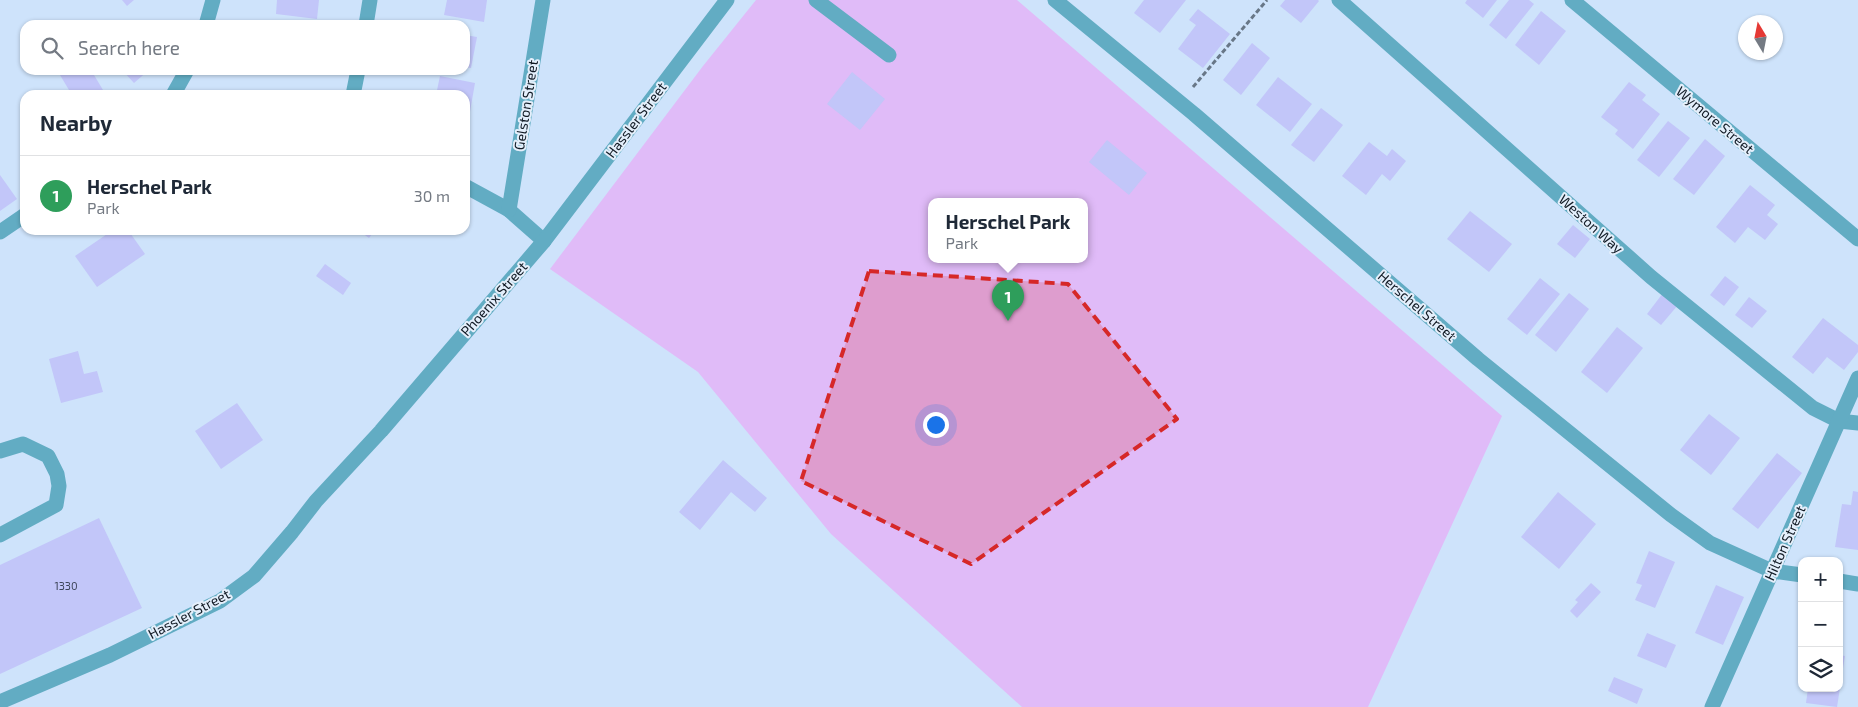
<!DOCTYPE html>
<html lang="en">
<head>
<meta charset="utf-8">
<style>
	body { margin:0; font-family:"Exo 2",sans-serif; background:#f2f2f3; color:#1f2937 }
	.controls { position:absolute; right:15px; bottom:15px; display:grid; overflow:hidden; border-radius:10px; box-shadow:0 1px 4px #0004 }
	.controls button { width:45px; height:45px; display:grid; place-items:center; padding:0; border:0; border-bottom:1px solid #e0e1e3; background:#fff; color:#1f2937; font:25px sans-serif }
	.compass { position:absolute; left:1738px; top:15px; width:45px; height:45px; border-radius:50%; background:#fff; box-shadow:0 1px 4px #0004; rotate:350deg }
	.you { position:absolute; left:935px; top:424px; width:18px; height:18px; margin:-12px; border:4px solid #fff; border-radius:50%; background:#1a73e8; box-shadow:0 0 0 8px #1a73e833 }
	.badge { display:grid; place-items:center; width:32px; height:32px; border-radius:50%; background:#ea580c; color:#fff; font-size:16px; font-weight:700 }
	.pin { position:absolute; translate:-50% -41px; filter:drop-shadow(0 1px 2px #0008) }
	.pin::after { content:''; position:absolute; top:26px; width:18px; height:15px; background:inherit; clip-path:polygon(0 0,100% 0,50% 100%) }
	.popup { position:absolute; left:928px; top:198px; width:160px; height:65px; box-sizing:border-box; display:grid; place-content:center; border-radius:10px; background:#fff; filter:drop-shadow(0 1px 4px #0005); font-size:16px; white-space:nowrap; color:#747a83 }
	.popup b { font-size:19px; color:#1f2937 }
	.popup::after { content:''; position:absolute; left:50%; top:100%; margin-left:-10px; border:10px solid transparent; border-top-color:#fff }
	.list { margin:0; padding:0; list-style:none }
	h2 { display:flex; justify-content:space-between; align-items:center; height:65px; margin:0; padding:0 20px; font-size:21px }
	h2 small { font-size:16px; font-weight:400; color:#747a83 }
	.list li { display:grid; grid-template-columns:32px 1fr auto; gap:15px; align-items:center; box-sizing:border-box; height:80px; padding:0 20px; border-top:1px solid #e0e1e3 }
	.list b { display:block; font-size:19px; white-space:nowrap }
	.list p { margin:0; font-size:16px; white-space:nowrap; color:#747a83 }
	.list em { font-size:16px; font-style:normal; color:#747a83 }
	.icon { flex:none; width:28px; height:28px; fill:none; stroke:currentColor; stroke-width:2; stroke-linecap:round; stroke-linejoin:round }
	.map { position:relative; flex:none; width:1858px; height:707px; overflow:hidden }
	.search { position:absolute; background:#fff; box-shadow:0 1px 4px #0004; left:20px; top:20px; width:450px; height:55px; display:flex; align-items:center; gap:12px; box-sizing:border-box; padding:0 18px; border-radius:15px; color:#747a83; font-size:19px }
	.panel { position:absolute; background:#fff; box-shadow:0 1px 4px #0004; left:20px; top:90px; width:450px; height:145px; border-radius:15px }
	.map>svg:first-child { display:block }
	.green { fill:#e0bbf8; fill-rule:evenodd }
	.building { fill:#c2c6f9 }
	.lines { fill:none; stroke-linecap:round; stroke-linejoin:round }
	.path { stroke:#687787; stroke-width:3; stroke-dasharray:5 2.5; stroke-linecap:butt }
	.service { stroke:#62acc3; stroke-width:15 }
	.minor { stroke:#62acc3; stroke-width:15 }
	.marked { fill:#d62828; fill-opacity:0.2; stroke:#d62828; stroke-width:4; stroke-dasharray:10 6; stroke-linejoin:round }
	.labels { text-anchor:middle; stroke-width:4; stroke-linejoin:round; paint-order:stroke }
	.number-label { font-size:11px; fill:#3d4559 }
	.street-label { font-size:14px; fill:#111a24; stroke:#e4effb }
</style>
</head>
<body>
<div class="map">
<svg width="1858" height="707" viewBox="0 0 1858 707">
	<rect width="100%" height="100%" fill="#cee3fb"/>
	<path class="green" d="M756 0H1017L1502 416 1368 707H1022L831 534 698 372 550 269 703 66ZM932 202H1084V260H932Z"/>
	<g class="building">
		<path d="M122 0H134L127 6Z"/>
		<path d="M277 0H319L317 19 276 14Z"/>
		<path d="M447 0H487L484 22 444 15Z"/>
		<path d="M1144 0H1186L1160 33 1134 13Z"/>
		<path d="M1285 0H1318L1319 1 1301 23 1280 6Z"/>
		<path d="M1467 0H1497L1483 18 1465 3Z"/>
		<path d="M1509 0H1529L1534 4 1506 39 1489 25Z"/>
		<path d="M1198 9 1230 34 1203 68 1178 49 1196 25 1189 20Z"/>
		<path d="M1541 11 1566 31 1539 65 1515 45Z"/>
		<path d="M465 35 477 37 471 68 465 67Z"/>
		<path d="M1252 43 1270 58 1241 95 1223 80Z"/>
		<path d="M57 70H91L103 90 95 95H72Z"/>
		<path d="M122 70H149L134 83Z"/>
		<path d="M852 72 885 99 860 130 827 104Z"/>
		<path d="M440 76 475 83 468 123H465V95H436Z"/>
		<path d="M1278 77 1312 104 1290 132 1256 105Z"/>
		<path d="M1629 82 1646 95 1642 100 1660 114 1633 149 1615 134 1618 130 1601 117Z"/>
		<path d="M1321 108 1343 125 1314 162 1291 145Z"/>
		<path d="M1668 121 1690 138 1659 177 1637 160Z"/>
		<path d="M1705 139 1725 156 1694 195 1673 179Z"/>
		<path d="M1107 140 1147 173 1129 195 1089 162Z"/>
		<path d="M1369 142 1387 156 1392 149 1406 161 1390 181 1382 174 1366 195 1342 176Z"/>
		<path d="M0 175 17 199 0 211Z"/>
		<path d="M1750 185 1775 205 1767 215 1778 224 1765 240 1748 227 1735 243 1716 227Z"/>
		<path d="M1470 211 1512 244 1489 272 1447 239Z"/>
		<path d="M1573 225 1590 239 1575 258 1557 244Z"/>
		<path d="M113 230H128L145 254 97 287 75 256Z"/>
		<path d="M358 230H375L369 238Z"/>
		<path d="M325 264 351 283 343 295 316 276Z"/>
		<path d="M1725 276 1739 287 1724 306 1710 295Z"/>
		<path d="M1540 278 1560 294 1527 335 1507 319Z"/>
		<path d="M1569 293 1589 309 1556 352 1535 335Z"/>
		<path d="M1663 293 1678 305 1661 325 1647 314Z"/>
		<path d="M1749 297 1767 311 1752 328 1735 315Z"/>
		<path d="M1823 318 1858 345V352L1844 370 1827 357 1813 374 1792 357Z"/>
		<path d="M1617 327 1643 348 1607 393 1581 372Z"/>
		<path d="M78 351 84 374 97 371 103 392 61 403 49 359Z"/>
		<path d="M237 403 263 440 221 469 195 431Z"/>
		<path d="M1709 414 1740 438 1711 475 1680 450Z"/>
		<path d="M1777 453 1802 473 1758 529 1732 509Z"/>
		<path d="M723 460 767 498 755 512 731 492 700 530 679 512Z"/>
		<path d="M1853 491 1858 492V550L1835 547 1842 504 1851 505Z"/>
		<path d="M1558 492 1596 524 1559 569 1521 537Z"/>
		<path d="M99 518 142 608 0 674V565Z"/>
		<path d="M1649 551 1675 562 1655 608 1635 600 1642 585 1636 583Z"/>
		<path d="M1591 583 1601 592 1577 618 1570 611 1578 602 1575 600Z"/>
		<path d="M1716 585 1744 597 1723 645 1695 633Z"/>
		<path d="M1647 633 1676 645 1666 668 1637 656Z"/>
		<path d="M1839 655 1845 656 1840 686H1839Z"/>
		<path d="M1614 677 1643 689 1637 704 1608 691Z"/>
		<path d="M1808 688H1840L1837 707 1806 703Z"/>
	</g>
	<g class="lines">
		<path class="path" d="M1193 87 1267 0"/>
		<g class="service">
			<path d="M816 0 889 55"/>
			<path d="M1339 0 1651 277 1813 408 1839 421 1858 423"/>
			<path d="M0 451 23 444 48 456 57 474 59 486 56 505 0 535"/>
		</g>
		<g class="minor">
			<path d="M1055 0 1194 114 1478 359 1671 515 1710 543 1772 571 1802 575"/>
			<path d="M1572 0 1858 239"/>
			<path d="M206 25 213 0"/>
			<path d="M366 25 370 0"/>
			<path d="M173 95 187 70"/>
			<path d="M353 95 358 70"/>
			<path d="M465 186 509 210 544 241"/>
			<path d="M509 210 543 0"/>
			<path d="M0 232 25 215"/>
			<path d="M1839 581 1858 584"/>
			<path d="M0 702 110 655 220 601 254 576 292 532 316 501 381 431 544 241 727 0"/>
			<path d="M1712 707 1858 378"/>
		</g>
	</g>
	<path class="marked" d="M869 271 1068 284 1177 419 971 564 801 481Z"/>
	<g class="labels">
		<g class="number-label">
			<text x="66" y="590">1330</text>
		</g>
		<g class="street-label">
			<text transform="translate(526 105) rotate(-81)" y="5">Gelston Street</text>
			<text transform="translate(636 120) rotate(-53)" y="5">Hassler Street</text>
			<text transform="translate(1715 120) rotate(40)" y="5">Wymore Street</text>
			<text transform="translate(1591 224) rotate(42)" y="5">Weston Way</text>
			<text transform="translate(494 299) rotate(-49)" y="5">Phoenix Street</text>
			<text transform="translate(1417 306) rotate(41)" y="5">Herschel Street</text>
			<text transform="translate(1785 543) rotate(-66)" y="5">Hilton Street</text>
			<text transform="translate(189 614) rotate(-28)" y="5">Hassler Street</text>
		</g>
	</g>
</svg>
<div class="controls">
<button>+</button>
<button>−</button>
<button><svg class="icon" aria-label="layers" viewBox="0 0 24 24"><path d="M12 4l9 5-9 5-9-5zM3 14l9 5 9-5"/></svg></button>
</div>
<svg class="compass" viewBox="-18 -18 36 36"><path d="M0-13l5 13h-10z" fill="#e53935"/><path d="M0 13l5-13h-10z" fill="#747a83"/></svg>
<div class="you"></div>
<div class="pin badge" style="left:1008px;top:321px;background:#2e9e5b">1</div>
<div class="popup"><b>Herschel Park</b>Park</div>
<div class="search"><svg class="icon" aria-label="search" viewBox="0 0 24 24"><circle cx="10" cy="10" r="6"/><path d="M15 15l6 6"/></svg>Search here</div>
<section class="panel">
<h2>Nearby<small></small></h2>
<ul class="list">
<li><span class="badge" style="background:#2e9e5b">1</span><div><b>Herschel Park</b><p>Park</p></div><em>30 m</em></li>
</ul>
</section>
</div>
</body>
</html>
